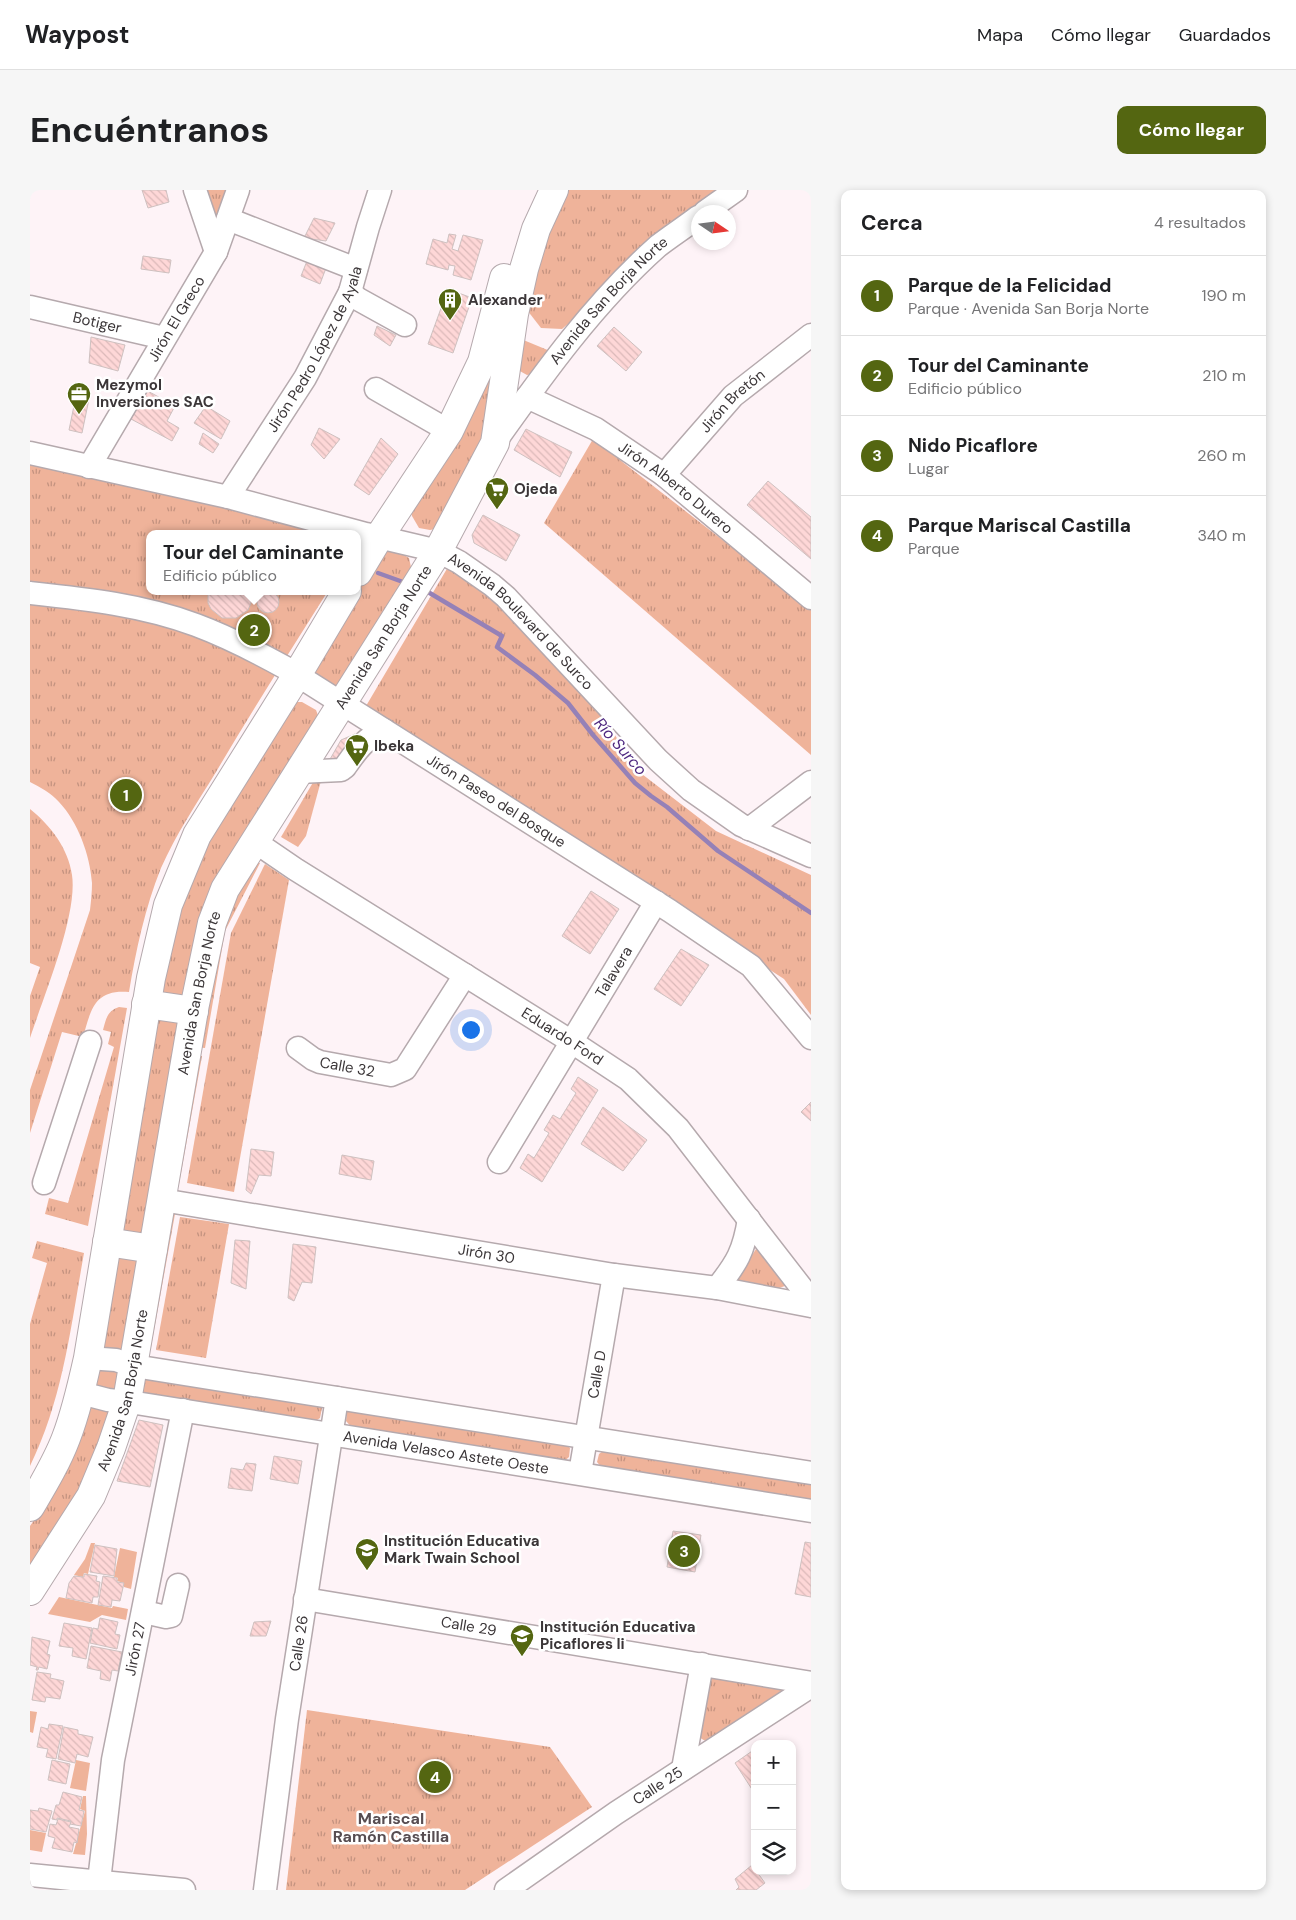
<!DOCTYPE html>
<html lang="es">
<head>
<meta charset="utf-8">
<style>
	body { margin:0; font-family:"DM Sans",sans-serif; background:#f6f6f6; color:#202124 }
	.controls { position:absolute; right:15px; bottom:15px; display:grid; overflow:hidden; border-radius:10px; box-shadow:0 2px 8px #0003 }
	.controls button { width:45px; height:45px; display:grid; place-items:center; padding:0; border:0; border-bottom:1px solid #e0e0e0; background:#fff; color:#202124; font:25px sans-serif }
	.compass { position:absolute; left:661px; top:15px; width:45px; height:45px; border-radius:50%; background:#fff; box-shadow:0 2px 8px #0003; rotate:103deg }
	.you { position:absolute; left:440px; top:839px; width:18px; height:18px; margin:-12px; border:4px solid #fff; border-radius:50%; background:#1a73e8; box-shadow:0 0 0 8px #1a73e833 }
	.badge { display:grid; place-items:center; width:32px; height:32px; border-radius:50%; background:#546611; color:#fff; font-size:16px; font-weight:700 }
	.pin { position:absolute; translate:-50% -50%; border:2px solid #fff; box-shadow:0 1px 5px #0006 }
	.popup { position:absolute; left:116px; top:340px; width:215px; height:65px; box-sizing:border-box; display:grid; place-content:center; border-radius:10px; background:#fff; filter:drop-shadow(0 1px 4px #0005); font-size:16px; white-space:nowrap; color:#757577 }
	.popup b { font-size:19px; color:#202124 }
	.popup::after { content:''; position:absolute; left:50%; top:100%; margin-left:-10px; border:10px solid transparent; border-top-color:#fff }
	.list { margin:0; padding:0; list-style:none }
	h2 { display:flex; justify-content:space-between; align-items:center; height:65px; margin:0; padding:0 20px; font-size:21px }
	h2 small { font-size:16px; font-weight:400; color:#757577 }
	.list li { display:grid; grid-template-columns:32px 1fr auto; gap:15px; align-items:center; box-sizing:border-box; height:80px; padding:0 20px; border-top:1px solid #e0e0e0 }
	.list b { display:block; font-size:19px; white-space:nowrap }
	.list p { margin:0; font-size:16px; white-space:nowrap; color:#757577 }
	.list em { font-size:16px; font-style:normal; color:#757577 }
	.icon { flex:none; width:28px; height:28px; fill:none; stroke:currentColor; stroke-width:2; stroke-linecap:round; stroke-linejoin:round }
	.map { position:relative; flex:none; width:781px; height:1700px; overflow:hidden; border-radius:10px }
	header { display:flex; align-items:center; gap:30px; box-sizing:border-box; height:70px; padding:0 25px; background:#fff; border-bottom:1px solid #e0e0e0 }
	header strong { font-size:24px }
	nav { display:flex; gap:28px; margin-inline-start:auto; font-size:18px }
	.intro { display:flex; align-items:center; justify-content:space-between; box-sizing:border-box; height:120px; padding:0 30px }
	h1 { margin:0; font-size:35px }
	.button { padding:12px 22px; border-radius:10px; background:#546611; color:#fff; font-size:18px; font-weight:700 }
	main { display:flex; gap:30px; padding:0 30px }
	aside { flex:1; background:#fff; border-radius:10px; box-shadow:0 2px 8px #0003 }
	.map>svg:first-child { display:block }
	.grass { fill:url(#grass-tufts) }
	.garden { fill:#efb39a }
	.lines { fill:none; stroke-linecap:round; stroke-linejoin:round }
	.stream { stroke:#9581b7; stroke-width:4.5 }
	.building { fill:url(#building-back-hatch); stroke:#cec1c0 }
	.minor-casing { stroke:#b5a9ad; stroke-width:25 }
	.major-casing { stroke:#b5a9ad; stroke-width:30 }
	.minor { stroke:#fff; stroke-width:22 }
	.major { stroke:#fff; stroke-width:28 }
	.labels { text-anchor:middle; stroke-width:5; stroke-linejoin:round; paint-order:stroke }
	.poi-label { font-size:15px; font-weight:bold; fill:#3b3638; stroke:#fff; text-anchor:start }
	.street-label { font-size:15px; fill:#3b3638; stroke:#fff }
	.water-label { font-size:16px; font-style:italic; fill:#4f2980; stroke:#fff }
	.neighbourhood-label { font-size:16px; font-weight:bold; fill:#574d51; stroke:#fff }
</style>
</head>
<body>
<header>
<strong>Waypost</strong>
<nav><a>Mapa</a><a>Cómo llegar</a><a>Guardados</a></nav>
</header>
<div class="intro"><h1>Encuéntranos</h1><a class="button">Cómo llegar</a></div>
<main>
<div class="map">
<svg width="781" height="1700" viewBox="0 0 781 1700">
	<defs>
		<pattern id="grass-tufts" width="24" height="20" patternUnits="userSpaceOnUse" patternTransform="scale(1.25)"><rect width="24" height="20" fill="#efb39a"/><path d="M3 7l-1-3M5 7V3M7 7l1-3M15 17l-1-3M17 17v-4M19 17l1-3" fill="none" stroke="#c3927f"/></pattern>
		<pattern id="building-back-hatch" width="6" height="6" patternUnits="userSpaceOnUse" patternTransform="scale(1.25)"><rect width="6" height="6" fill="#fed7d7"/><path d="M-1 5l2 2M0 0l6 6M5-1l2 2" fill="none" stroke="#dbb9b9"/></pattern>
	</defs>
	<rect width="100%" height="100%" fill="#fef3f7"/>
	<g class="grass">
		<path d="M170 0H198L188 36Z"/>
		<path d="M536 0H694L532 139 511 138 497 120 511 54Z"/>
		<path d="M467 143 458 211 450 254 410 338 400 340 389 338 382 326 380 312Z"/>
		<path d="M491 149 520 161 506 183 497 185 488 180Z"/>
		<path d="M563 249 781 419V565L514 333Z"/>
		<path d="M0 272 166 310 299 344H120V401H298C260 461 222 521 186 582 167 613 146 644 131 678 115 718 106 760 99 802 64 799 61 820 53 847L32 842 0 943V900L60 720C61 711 62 702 62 693 60 665 48 632 29 612 21 603 10 597 0 592Z"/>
		<path d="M365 359 379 368 381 377 310 496H301L284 486 281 479 349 363Z"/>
		<path d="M418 377 467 410 563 511 608 581 686 641 781 685V825L754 789 408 566 336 516Z"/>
		<path d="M260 512H272L286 520 290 531 157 803 151 810 134 807 128 799 138 751 171 658Z"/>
		<path d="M292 587 276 646 268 657 251 647 285 589Z"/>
		<path d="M0 619C21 636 38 658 42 685 48 725 13 808 0 848V806L10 777 0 773Z"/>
		<path d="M224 672 230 673 195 741 175 858 164 857 186 737Z"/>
		<path d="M235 674 259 690 204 1002 157 993 201 743Z"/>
		<path d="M89 817 97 818 58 1036 15 1024 19 1008 38 1013 84 857 78 854 81 842 73 840C76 829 77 821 89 817Z"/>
		<path d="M132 827 148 829 154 838 118 1039 108 1049 96 1046 89 1036 124 835Z"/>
		<path d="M164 865 172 866 149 994 142 993Z"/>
		<path d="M141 1023 145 1024 121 1157 116 1156Z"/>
		<path d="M150 1027 199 1034 176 1168 126 1160Z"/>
		<path d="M7 1051 54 1063C41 1135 33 1209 0 1276V1134L17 1073 2 1068Z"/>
		<path d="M726 1059 755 1087 758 1095 749 1098 706 1090Z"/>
		<path d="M96 1062 112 1073 97 1156 90 1164 76 1162 71 1153 85 1067Z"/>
		<path d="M110 1186 285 1210 292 1218 290 1228 281 1234 111 1206Z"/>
		<path d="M65 1213 79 1218 83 1231 70 1266 0 1390V1336L7 1326 53 1219Z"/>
		<path d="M325 1218 534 1252 540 1258 539 1267 531 1274 323 1239 316 1231 317 1222Z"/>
		<path d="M577 1258 781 1290V1312L573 1279 567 1272 569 1264Z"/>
		<path d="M686 1486 756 1499 683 1551C675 1552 672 1550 667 1544L680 1489Z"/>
		<path d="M277 1520 520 1557 562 1617 435 1700H256Z"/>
	</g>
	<g class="garden">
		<path d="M74 1175 89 1183 85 1200 65 1197 64 1183Z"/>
		<path d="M61 1353H65L58 1384 54 1383 53 1387 44 1385 55 1369Z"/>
		<path d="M90 1358 107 1362 101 1399 94 1397V1393L87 1391 88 1388 84 1387Z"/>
		<path d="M29 1407 82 1418 83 1416 98 1419 96 1430 72 1425 60 1432 18 1424Z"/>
		<path d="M0 1521 7 1522 3 1543 0 1542Z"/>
		<path d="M46 1570 60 1573 56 1601 40 1598Z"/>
		<path d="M53 1606H56L57 1644 55 1665 43 1664 55 1621 50 1619Z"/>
		<path d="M0 1640 16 1643 12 1662 0 1660Z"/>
	</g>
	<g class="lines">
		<g class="stream">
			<path d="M348 383 373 392"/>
			<path d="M398 402 472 446 467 457 505 485 538 513 563 545 605 593 621 606 637 617 688 661 781 723"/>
		</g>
	</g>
	<g class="building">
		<path d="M112 0H136L139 12 118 18Z"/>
		<path d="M284 28 305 33 296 51 274 48Z"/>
		<path d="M419 44 426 45 422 59 428 61 433 45 453 50 441 90 423 85 425 76 419 75 418 80 396 74 403 49 417 53Z"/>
		<path d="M113 66 141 70 139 83 111 79Z"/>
		<path d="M277 71 296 78 290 94 271 86Z"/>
		<path d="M418 99 442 108 423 163 398 154Z"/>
		<path d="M347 136 366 145 360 156 344 145Z"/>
		<path d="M584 137 612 162 596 181 567 156Z"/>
		<path d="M61 147 95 155 88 181 59 173Z"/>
		<path d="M116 200 145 216 137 231 149 238 142 251 101 229Z"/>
		<path d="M46 206 59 209 52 243 39 240Z"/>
		<path d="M176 216 200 231 191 249 164 233Z"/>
		<path d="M289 238 310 249 294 269 281 255Z"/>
		<path d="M496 239 542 262 530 287 484 260Z"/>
		<path d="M173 243 189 254 183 263 169 254Z"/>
		<path d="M351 248 368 264 339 305 324 295Z"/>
		<path d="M738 291 781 327V369L717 315Z"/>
		<path d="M453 325 490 345 476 371 444 353 442 345Z"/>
		<circle cx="238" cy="412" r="11"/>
		<path d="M178 401H221V413L218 420 206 428H192L181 419 178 413Z"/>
		<path d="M227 422 237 427 234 435 225 431 224 435 232 439 228 448 217 442Z"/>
		<path d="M325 544 329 552 307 575 299 571 311 550Z"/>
		<path d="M561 701 589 719 560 764 532 746Z"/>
		<path d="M651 759 679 775 651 816 624 799Z"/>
		<path d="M548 887 568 900 512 992 490 978 498 964 504 968 519 943 514 940 523 925 530 929 546 903 541 899Z"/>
		<path d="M781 912V931L771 922Z"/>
		<path d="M573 917 617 950 593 981 551 954Z"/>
		<path d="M221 959 244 962 241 986 229 985 221 1004 216 1000Z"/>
		<path d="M312 965 344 971 341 990 309 984Z"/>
		<path d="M205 1050 220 1051 216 1099 201 1093Z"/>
		<path d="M263 1054 286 1057 282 1093 272 1092 264 1111 258 1108Z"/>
		<path d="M109 1230 133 1235 120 1297 87 1291Z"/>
		<path d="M244 1266 272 1271 268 1294 240 1289Z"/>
		<path d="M216 1273 226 1274 222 1301 198 1298 201 1278 213 1280Z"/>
		<path d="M643 1341 671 1345 665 1382 637 1377Z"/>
		<path d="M775 1352 781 1353V1407L765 1404Z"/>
		<path d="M65 1355 87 1359 84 1386 60 1382Z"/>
		<path d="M54 1384 67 1386 66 1391 70 1392 68 1407H63L62 1413 36 1408 39 1393 44 1386 54 1387Z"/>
		<path d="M73 1386 87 1388V1392L94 1393 90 1411 82 1410 81 1417 68 1415Z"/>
		<path d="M70 1428 88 1432 85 1444 90 1445 87 1459 60 1453 63 1438 68 1439Z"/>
		<path d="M241 1431 236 1446H220L224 1432Z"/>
		<path d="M34 1433 62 1438 56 1469 42 1466 43 1458 29 1456Z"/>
		<path d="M2 1447 20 1451 17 1464 20 1465 17 1479 9 1477 8 1480H6L7 1477 0 1475Z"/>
		<path d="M61 1456 92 1462 88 1481 82 1480 80 1491 70 1489 71 1481 57 1478Z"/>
		<path d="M7 1482 21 1484 20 1488 34 1491 30 1509 16 1507 15 1512 2 1510Z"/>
		<path d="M19 1534 33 1536 26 1569 16 1567 18 1559 7 1557 11 1537 18 1539Z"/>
		<path d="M34 1537 48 1540V1544L63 1547 58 1567 47 1564 45 1573 28 1569Z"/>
		<path d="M725 1559V1604L705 1573Z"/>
		<path d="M22 1570 40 1574 36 1594 18 1590Z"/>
		<path d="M33 1602 52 1607 49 1620 54 1621 51 1636 40 1634 41 1631 27 1628V1630L22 1629 26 1615H29Z"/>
		<path d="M9 1618 22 1621 16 1642 0 1639V1620L8 1621Z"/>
		<path d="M28 1629 41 1632 39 1637 49 1639 47 1653 44 1652 42 1662 22 1658 25 1648 18 1646 20 1634 26 1635Z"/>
		<path d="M722 1675 735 1693 726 1700H706L709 1697 705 1689Z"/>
	</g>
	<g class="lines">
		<g class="minor-casing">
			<g id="minor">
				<path d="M165 0 186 62"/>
				<path d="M675 22 706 0"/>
				<path d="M198 29 326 79"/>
				<path d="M320 102 328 109 375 135"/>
				<path id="s1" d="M0 117 134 148"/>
				<path d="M346 199 419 241"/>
				<path id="s2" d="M497 207 566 239 634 285 781 408"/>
				<path id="s3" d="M465 252C514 183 564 113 628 56 641 46 655 37 668 27"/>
				<path id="s4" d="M0 263 198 307 336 344 408 361 429 372 462 395 476 407 628 570 661 600 711 635 781 666"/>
				<path id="s5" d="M59 277 186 62 208 0"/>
				<path id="s6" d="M634 285 703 206 781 145"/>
				<path id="s7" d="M198 307 275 188 320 102 338 37 350 0"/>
				<path id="s8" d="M0 403C56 409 113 415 166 435 198 447 227 462 256 478L640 721 721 776 781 848"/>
				<path d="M268 582 311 580 315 577C327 560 334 549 354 540"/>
				<path d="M719 639 781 592"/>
				<path id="s9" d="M224 651 265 679 542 852 598 889 648 938 781 1110"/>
				<path id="s10" d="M268 858 283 869 290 872 361 885 375 879 435 785"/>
				<path id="s11" d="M469 972 626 712"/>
				<path d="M14 993 60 852"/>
				<path id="s12" d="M132 1010 584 1085 687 1098 781 1116"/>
				<path d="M687 1098C707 1073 714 1061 719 1029"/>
				<path d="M58 1168 86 1170 104 1176 781 1283"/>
				<path id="s13" d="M51 1203 78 1210 106 1213 781 1321"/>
				<path id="s14" d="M550 1283 584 1085"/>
				<path id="s15" d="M275 1409 781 1493"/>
				<path d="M114 1422 136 1427 141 1426 148 1395"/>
				<path d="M653 1579 672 1474"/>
				<path d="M0 1685 154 1700"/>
				<path id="s16" d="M68 1700 83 1570 153 1220"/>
				<path id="s17" d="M235 1700 257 1529 307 1208"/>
				<path id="s18" d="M476 1700 586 1623 781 1496"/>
			</g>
		</g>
		<g class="major-casing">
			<g id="major">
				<path d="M328 382 349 347 419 241 452 172 474 88"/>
				<path d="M116 814 164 821"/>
				<path d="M77 1052 123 1059"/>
				<path d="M0 1317C13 1295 27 1272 36 1248 46 1222 52 1195 58 1168L121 788 138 715 167 645 267 485 317 401"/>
				<path id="s19" d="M0 1401 61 1306 81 1258 97 1211 165 814 182 733 195 699 408 361 465 253 484 124 494 79 506 39 524 0"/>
			</g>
		</g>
		<use href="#minor" class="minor"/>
		<use href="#major" class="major"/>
	</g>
	<defs>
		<g id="building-pin" transform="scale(1.25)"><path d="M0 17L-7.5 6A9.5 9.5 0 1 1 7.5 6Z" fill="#546611" stroke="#fff"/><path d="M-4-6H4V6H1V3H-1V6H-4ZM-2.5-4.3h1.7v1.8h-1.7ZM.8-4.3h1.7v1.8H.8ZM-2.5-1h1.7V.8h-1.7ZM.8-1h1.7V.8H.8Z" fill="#fff"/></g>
		<g id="office-pin" transform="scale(1.25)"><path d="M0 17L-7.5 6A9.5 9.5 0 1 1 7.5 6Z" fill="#546611" stroke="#fff"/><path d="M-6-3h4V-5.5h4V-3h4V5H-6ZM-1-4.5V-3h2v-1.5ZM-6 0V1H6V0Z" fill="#fff"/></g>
		<g id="supermarket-pin" transform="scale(1.25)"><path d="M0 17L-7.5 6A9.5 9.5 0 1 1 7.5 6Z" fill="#546611" stroke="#fff"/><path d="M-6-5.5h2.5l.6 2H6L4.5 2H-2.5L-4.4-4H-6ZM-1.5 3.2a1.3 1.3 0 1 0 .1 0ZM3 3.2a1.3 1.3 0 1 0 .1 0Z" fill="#fff"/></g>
		<g id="school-pin" transform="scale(1.25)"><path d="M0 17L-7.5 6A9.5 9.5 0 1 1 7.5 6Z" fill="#546611" stroke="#fff"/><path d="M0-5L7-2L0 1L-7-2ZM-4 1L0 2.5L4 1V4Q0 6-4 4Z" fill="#fff"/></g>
	</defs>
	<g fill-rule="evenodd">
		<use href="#building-pin" x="420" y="110"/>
		<use href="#office-pin" x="49" y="204"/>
		<use href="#supermarket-pin" x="467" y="299"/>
		<use href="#supermarket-pin" x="327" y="556"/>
		<use href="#school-pin" x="337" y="1360"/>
		<use href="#school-pin" x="492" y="1446"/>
	</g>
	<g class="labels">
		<g class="poi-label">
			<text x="438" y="115">Alexander</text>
			<text x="66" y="200">Mezymol<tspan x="66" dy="17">Inversiones SAC</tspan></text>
			<text x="484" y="304">Ojeda</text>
			<text x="344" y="561">Ibeka</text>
			<text x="354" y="1356">Institución Educativa<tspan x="354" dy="17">Mark Twain School</tspan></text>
			<text x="510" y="1442">Institución Educativa<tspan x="510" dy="17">Picaflores Ii</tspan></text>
		</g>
		<g class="street-label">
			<text dy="5" stroke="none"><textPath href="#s3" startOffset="182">Avenida San Borja Norte</textPath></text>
			<text dy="5" stroke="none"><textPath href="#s5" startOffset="172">Jirón El Greco</textPath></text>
			<text dy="5" stroke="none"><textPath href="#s1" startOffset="69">Botiger</textPath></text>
			<text dy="5" stroke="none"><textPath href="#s7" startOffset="172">Jirón Pedro López de Ayala</textPath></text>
			<text dy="5" stroke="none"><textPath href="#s6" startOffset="101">Jirón Bretón</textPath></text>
			<text dy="5" stroke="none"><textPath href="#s2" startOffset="175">Jirón Alberto Durero</textPath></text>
			<text dy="5" stroke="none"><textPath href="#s4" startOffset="529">Avenida Boulevard de Surco</textPath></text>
			<text dy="5" stroke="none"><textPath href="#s19" startOffset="1034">Avenida San Borja Norte</textPath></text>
			<text dy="5" stroke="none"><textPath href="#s8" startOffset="518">Jirón Paseo del Bosque</textPath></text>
			<text dy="5" stroke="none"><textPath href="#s11" startOffset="222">Talavera</textPath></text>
			<text dy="5" stroke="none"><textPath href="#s19" startOffset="629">Avenida San Borja Norte</textPath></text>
			<text dy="5" stroke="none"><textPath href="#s9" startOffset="365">Eduardo Ford</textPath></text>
			<text dy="5" stroke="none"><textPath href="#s10" startOffset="54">Calle 32</textPath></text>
			<text dy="5" stroke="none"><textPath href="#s12" startOffset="329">Jirón 30</textPath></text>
			<text dy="5" stroke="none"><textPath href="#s14" startOffset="100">Calle D</textPath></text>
			<text dy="5" stroke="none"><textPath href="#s19" startOffset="224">Avenida San Borja Norte</textPath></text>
			<text dy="5" stroke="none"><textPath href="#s13" startOffset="370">Avenida Velasco Astete Oeste</textPath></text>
			<text dy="5" stroke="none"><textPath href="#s15" startOffset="166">Calle 29</textPath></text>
			<text dy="5" stroke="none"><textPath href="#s17" startOffset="249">Calle 26</textPath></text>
			<text dy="5" stroke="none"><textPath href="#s16" startOffset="244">Jirón 27</textPath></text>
			<text dy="5" stroke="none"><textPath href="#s18" startOffset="184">Calle 25</textPath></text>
		</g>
		<g class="water-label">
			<text transform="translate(591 556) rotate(49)" y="6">Río Surco</text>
		</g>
		<g class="neighbourhood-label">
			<text x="361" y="1634">Mariscal<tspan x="361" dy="18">Ramón Castilla</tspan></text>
		</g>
	</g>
</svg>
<div class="controls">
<button>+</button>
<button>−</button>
<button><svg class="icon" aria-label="layers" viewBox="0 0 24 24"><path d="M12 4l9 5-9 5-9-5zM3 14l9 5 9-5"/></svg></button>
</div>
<svg class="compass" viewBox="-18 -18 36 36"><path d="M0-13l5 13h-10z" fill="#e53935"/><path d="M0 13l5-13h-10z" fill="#757577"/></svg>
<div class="you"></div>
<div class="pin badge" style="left:96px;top:605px">1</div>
<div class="pin badge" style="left:224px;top:440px">2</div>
<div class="popup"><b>Tour del Caminante</b>Edificio público</div>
<div class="pin badge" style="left:654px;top:1361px">3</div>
<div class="pin badge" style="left:405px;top:1587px">4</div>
</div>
<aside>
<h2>Cerca<small>4 resultados</small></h2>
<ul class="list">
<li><span class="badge">1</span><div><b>Parque de la Felicidad</b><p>Parque · Avenida San Borja Norte</p></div><em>190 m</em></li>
<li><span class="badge">2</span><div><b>Tour del Caminante</b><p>Edificio público</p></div><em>210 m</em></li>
<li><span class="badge">3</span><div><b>Nido Picaflore</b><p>Lugar</p></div><em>260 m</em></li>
<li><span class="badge">4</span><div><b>Parque Mariscal Castilla</b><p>Parque</p></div><em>340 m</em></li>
</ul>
</aside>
</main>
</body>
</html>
